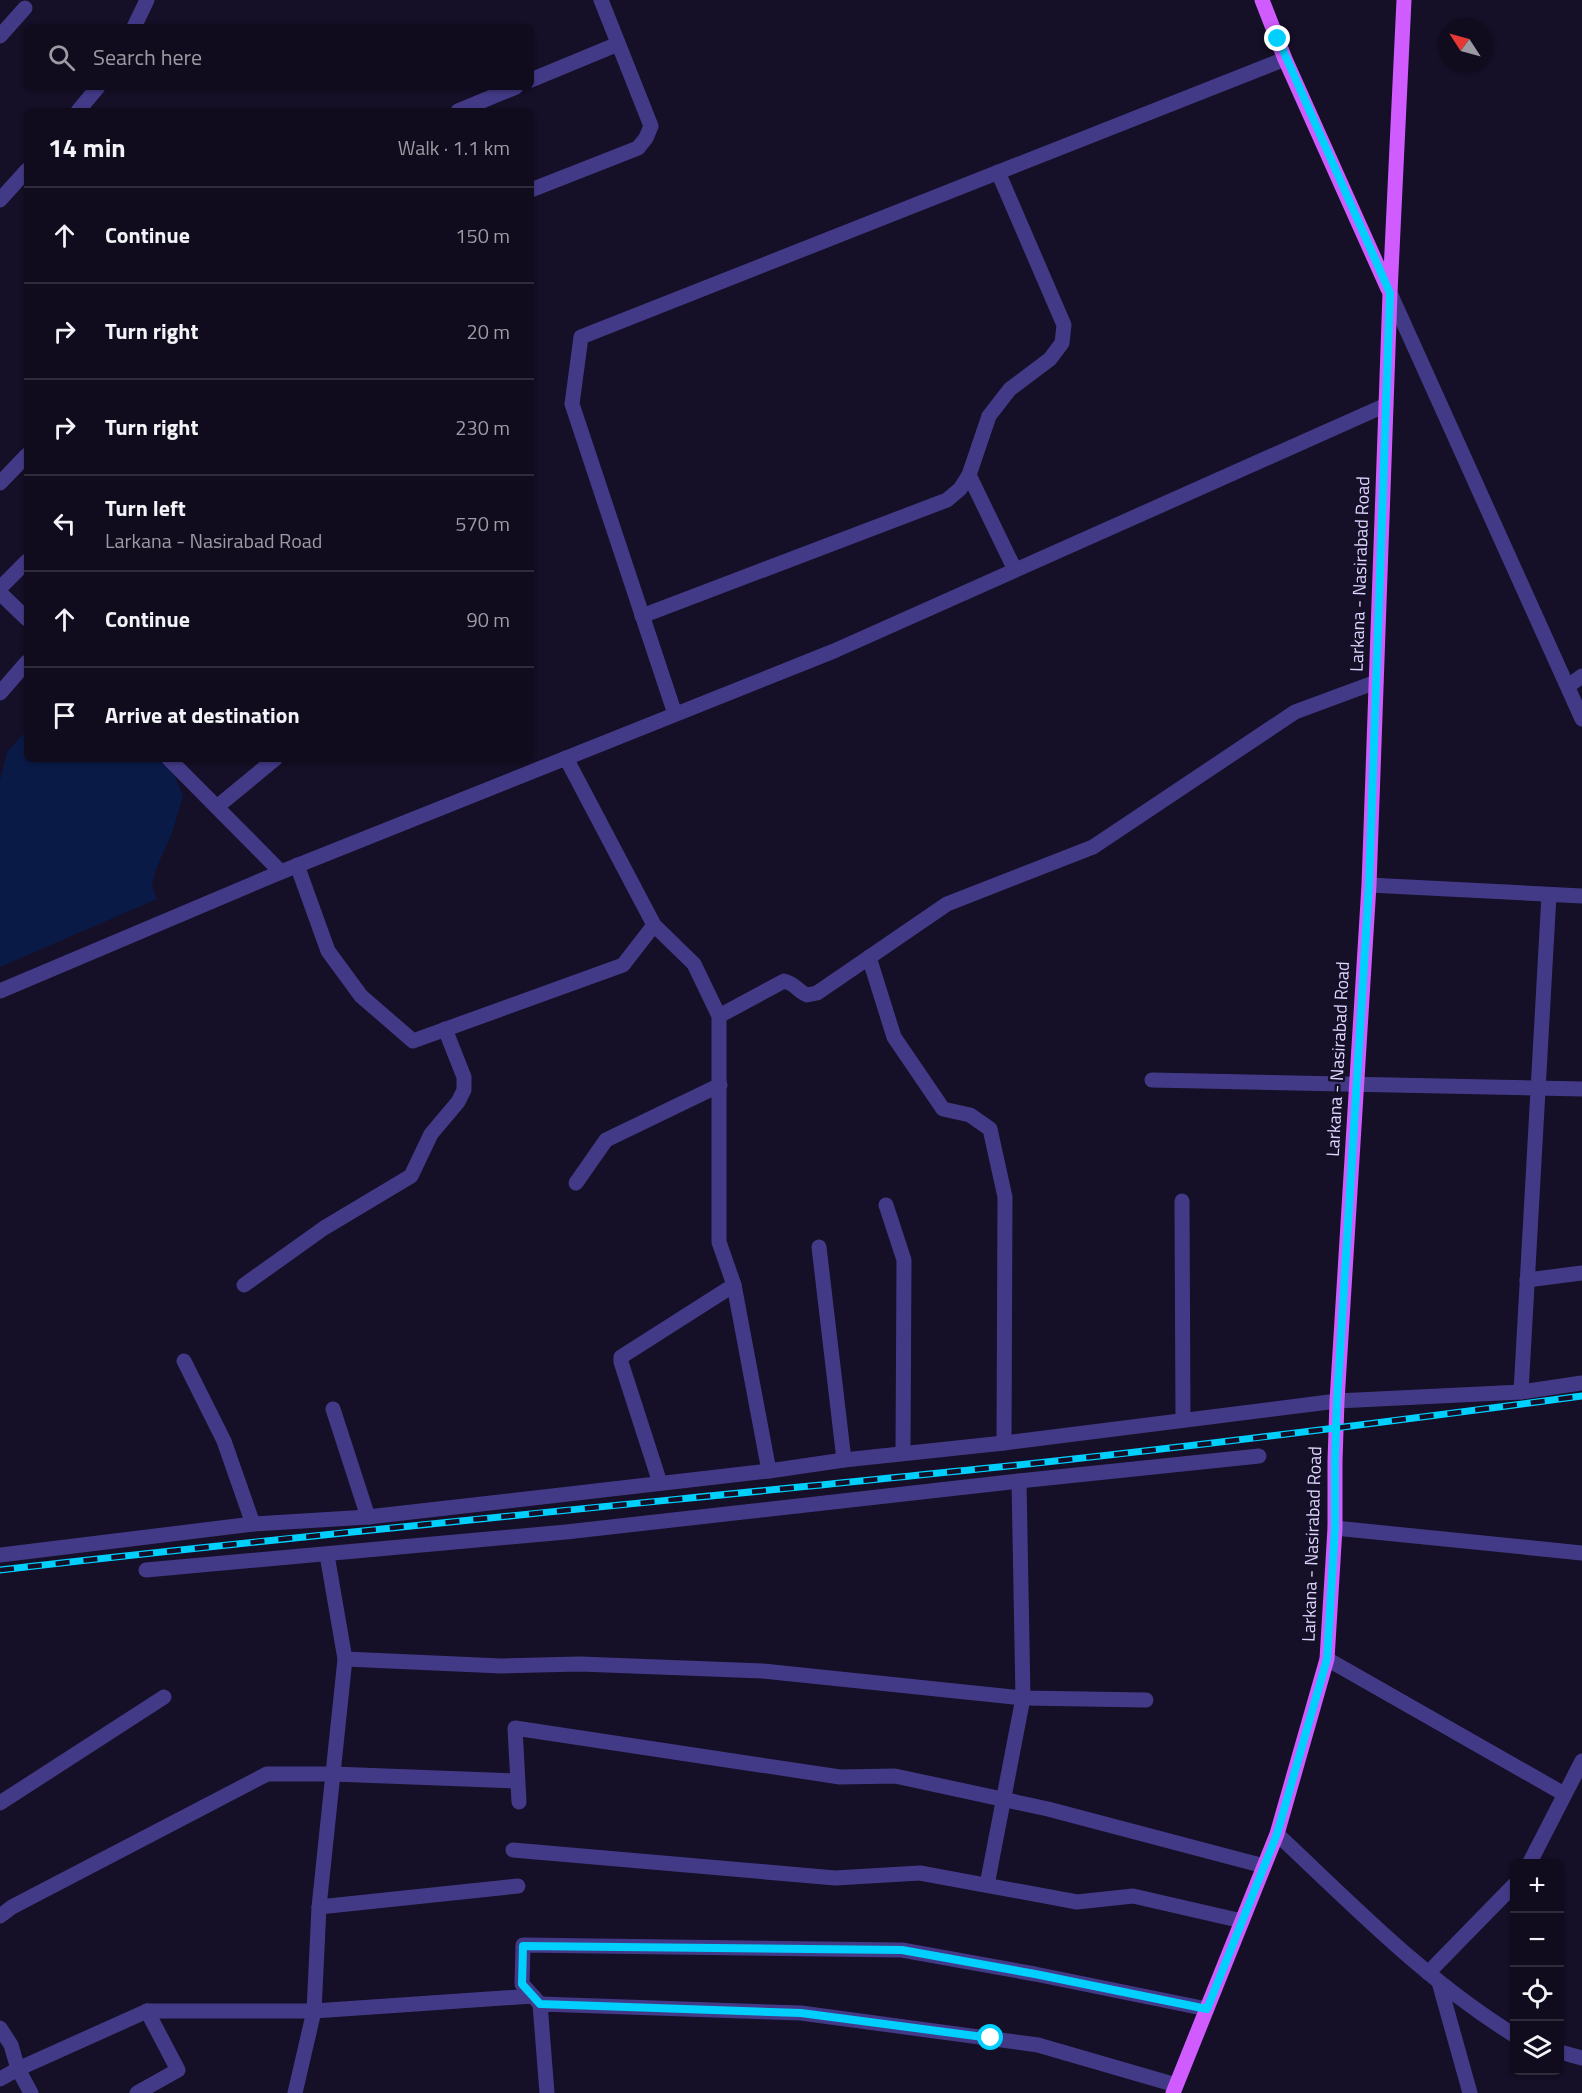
<!DOCTYPE html>
<html lang="en">
<head>
<meta charset="utf-8">
<style>
	body { margin:0; font-family:"Titillium Web",sans-serif; background:#191426; color:#f1f3f6 }
	.controls { position:absolute; right:18px; bottom:18px; display:grid; overflow:hidden; border-radius:9px; box-shadow:0 2px 4px #0004 }
	.controls button { width:54px; height:54px; display:grid; place-items:center; padding:0; border:0; border-bottom:2px solid #302b3b; background:#100b1d; color:#f1f3f6; font:30px sans-serif }
	.compass { position:absolute; left:1438px; top:18px; width:54px; height:54px; border-radius:50%; background:#100b1d; box-shadow:0 2px 4px #0004; rotate:306deg }
	.stop { position:absolute; width:18px; height:18px; margin:-14px; border:4px solid #01d0ff; border-radius:50%; background:#fff }
	.stop.end { background:#01d0ff; border-color:#fff; box-shadow:0 2px 6px #0008 }
	.list { margin:0; padding:0; list-style:none }
	h2 { display:flex; justify-content:space-between; align-items:center; height:78px; margin:0; padding:0 24px; font-size:26px }
	h2 small { font-size:20px; font-weight:400; color:#9c9ba4 }
	.list li { display:grid; grid-template-columns:39px 1fr auto; gap:18px; align-items:center; box-sizing:border-box; height:96px; padding:0 24px; border-top:2px solid #302b3b }
	.list b { display:block; font-size:22px; white-space:nowrap }
	.list p { margin:0; font-size:20px; white-space:nowrap; color:#9c9ba4 }
	.list em { font-size:20px; font-style:normal; color:#9c9ba4 }
	.icon { flex:none; width:33px; height:33px; fill:none; stroke:currentColor; stroke-width:2; stroke-linecap:round; stroke-linejoin:round }
	.map { position:relative; flex:none; width:1582px; height:2093px; overflow:hidden }
	.search { position:absolute; background:#100b1d; box-shadow:0 2px 4px #0004; left:24px; top:24px; width:510px; height:66px; display:flex; align-items:center; gap:15px; box-sizing:border-box; padding:0 21px; border-radius:9px; color:#9c9ba4; font-size:22px }
	.panel { position:absolute; background:#100b1d; box-shadow:0 2px 4px #0004; left:24px; top:108px; width:510px; height:654px; border-radius:9px }
	.map>svg:first-child { display:block }
	.water { fill:#0a1a46 }
	.lines { fill:none; stroke-linecap:round; stroke-linejoin:round }
	.minor { stroke:#433a87; stroke-width:15 }
	.major { stroke:#d05cff; stroke-width:15 }
	.rail-casing { stroke:#01d0ff; stroke-width:7 }
	.rail { stroke:#150f27; stroke-width:4.5; stroke-dasharray:14; stroke-linecap:butt }
	.route { stroke:#01d0ff; stroke-width:8 }
	.labels { text-anchor:middle; stroke-width:5; stroke-linejoin:round; paint-order:stroke }
	.street-label { font-size:18px; fill:#ded5ff; stroke:#150f27 }
</style>
</head>
<body>
<div class="map">
<svg width="1582" height="2093" viewBox="0 0 1582 2093">
	<rect width="100%" height="100%" fill="#150f27"/>
	<path class="water" d="M27 730V759H159L173 772 183 796 172 833 156 869 152 886 157 899 0 967V780L7 752Z"/>
	<g class="lines">
		<g class="minor">
			<path d="M134 27 147 0"/>
			<path d="M0 36 25 8"/>
			<path d="M531 80 618 44"/>
			<path d="M78 111 98 87"/>
			<path d="M458 111 516 87"/>
			<path d="M531 190 638 148 646 138 651 126 601 0"/>
			<path d="M0 200 27 170"/>
			<path d="M1390 293 1582 719"/>
			<path d="M969 475 1015 570"/>
			<path d="M0 483 27 455"/>
			<path d="M0 588 27 561"/>
			<path d="M0 593 27 619"/>
			<path d="M642 616 947 500 960 489 969 475 989 416 1010 389 1050 359 1062 343 1064 325 998 172"/>
			<path d="M1568 686 1582 676"/>
			<path d="M0 693 27 662"/>
			<path d="M675 714 572 404 581 337 1285 59"/>
			<path d="M566 758 654 925 694 964 719 1016V1242L734 1285 769 1471"/>
			<path d="M169 759 281 872"/>
			<path d="M218 806 275 759"/>
			<path d="M297 865 328 951 361 996 413 1041 623 965 654 925"/>
			<path d="M1369 885 1582 896"/>
			<path d="M869 957 894 1037 943 1109 970 1115 990 1129 1005 1197 1004 1443"/>
			<path d="M0 991 281 872 834 651 1386 405"/>
			<path d="M719 1016 784 981C794 983 798 991 807 995L817 993 947 904 1093 847 1295 712 1376 682"/>
			<path d="M1152 1080 1582 1089"/>
			<path d="M576 1183 606 1140 720 1085"/>
			<path d="M1182 1201 1183 1420"/>
			<path d="M886 1205 904 1260 903 1453"/>
			<path d="M819 1247 844 1460"/>
			<path d="M1527 1280 1582 1273"/>
			<path d="M244 1285 324 1228 411 1176 431 1134 458 1102 464 1090V1077L445 1029"/>
			<path d="M184 1361 224 1441 253 1524"/>
			<path d="M1521 1392 1549 895"/>
			<path d="M333 1409 368 1517"/>
			<path d="M660 1483 621 1362V1357L734 1285"/>
			<path d="M1335 1528 1582 1553"/>
			<path d="M0 1555 253 1524 368 1517 769 1471 844 1460 1004 1443 1337 1401 1521 1392 1582 1383"/>
			<path d="M327 1555 345 1659 319 1907 314 2011 533 1996"/>
			<path d="M146 1570 566 1532 1019 1481 1259 1456"/>
			<path d="M345 1659 501 1666 580 1664 763 1671 1023 1698 1146 1700"/>
			<path d="M1327 1659 1564 1794"/>
			<path d="M519 1802 515 1728 840 1777 895 1776 1048 1809 1264 1866"/>
			<path d="M0 1803 164 1697"/>
			<path d="M1277 1834C1354 1906 1425 1980 1514 2035"/>
			<path d="M513 1850 835 1878 920 1873 1077 1902 1133 1896 1242 1921"/>
			<path d="M1529 1864 1582 1761"/>
			<path d="M987 1885 1023 1698 1019 1481"/>
			<path d="M319 1907 518 1886"/>
			<path d="M0 1916 12 1907 267 1774H333L517 1781"/>
			<path d="M1428 1973 1514 1885"/>
			<path d="M1439 1982 1470 2093"/>
			<path d="M540 2004 522 1984 523 1945 902 1950 1035 1974 1207 2009"/>
			<path d="M0 2028 11 2045 18 2069 31 2093"/>
			<path d="M1560 2052 1582 2058"/>
			<path d="M0 2079 18 2069 147 2011H314L295 2093"/>
			<path d="M137 2093 178 2070 147 2011"/>
			<path d="M547 2093 540 2004 801 2013 1038 2045 1176 2085"/>
		</g>
		<g class="major">
			<path d="M1262 0 1285 59 1388 289"/>
			<path d="M1173 2093 1277 1834 1327 1659 1335 1528V1461L1337 1401 1369 885 1390 293 1404 0"/>
		</g>
		<g class="rail-casing">
			<path id="rail" d="M0 1570C339 1531 679 1500 1018 1465 1207 1445 1394 1421 1582 1396"/>
		</g>
		<use href="#rail" class="rail"/>
	</g>
	<g class="lines">
		<path class="route" d="M991 2038 801 2013 540 2004 522 1984 523 1946 902 1950 1035 1974 1207 2009 1277 1834 1327 1659 1335 1528V1461L1337 1401 1369 885 1390 293 1278 39"/>
	</g>
	<g class="labels">
		<g class="street-label">
			<text transform="translate(1360 574) rotate(-88)" y="6">Larkana - Nasirabad Road</text>
			<text transform="translate(1338 1059) rotate(-87)" y="6">Larkana - Nasirabad Road</text>
			<text transform="translate(1312 1544) rotate(-88)" y="6">Larkana - Nasirabad Road</text>
		</g>
	</g>
</svg>
<div class="controls">
<button>+</button>
<button>−</button>
<button><svg class="icon" aria-label="locate" viewBox="0 0 24 24"><circle cx="12" cy="12" r="6"/><path d="M12 2v4M12 18v4M2 12h4M18 12h4"/></svg></button>
<button><svg class="icon" aria-label="layers" viewBox="0 0 24 24"><path d="M12 4l9 5-9 5-9-5zM3 14l9 5 9-5"/></svg></button>
</div>
<svg class="compass" viewBox="-18 -18 36 36"><path d="M0-13l5 13h-10z" fill="#e53935"/><path d="M0 13l5-13h-10z" fill="#9c9ba4"/></svg>
<div class="stop" style="left:991px;top:2038px"></div>
<div class="stop end" style="left:1278px;top:39px"></div>
<div class="search"><svg class="icon" aria-label="search" viewBox="0 0 24 24"><circle cx="10" cy="10" r="6"/><path d="M15 15l6 6"/></svg>Search here</div>
<section class="panel">
<h2>14 min<small>Walk · 1.1 km</small></h2>
<ul class="list">
<li><svg class="icon" aria-label="ahead" viewBox="0 0 24 24"><path d="M12 20V5M6 11l6-6 6 6"/></svg><div><b>Continue</b></div><em>150 m</em></li>
<li><svg class="icon" aria-label="right" viewBox="0 0 24 24"><path d="M7 20v-9h11M14 6l5 5-5 5"/></svg><div><b>Turn right</b></div><em>20 m</em></li>
<li><svg class="icon" aria-label="right" viewBox="0 0 24 24"><path d="M7 20v-9h11M14 6l5 5-5 5"/></svg><div><b>Turn right</b></div><em>230 m</em></li>
<li><svg class="icon" aria-label="left" viewBox="0 0 24 24"><path d="M17 20v-9H6M10 6l-5 5 5 5"/></svg><div><b>Turn left</b><p>Larkana - Nasirabad Road</p></div><em>570 m</em></li>
<li><svg class="icon" aria-label="ahead" viewBox="0 0 24 24"><path d="M12 20V5M6 11l6-6 6 6"/></svg><div><b>Continue</b></div><em>90 m</em></li>
<li><svg class="icon" aria-label="arrive" viewBox="0 0 24 24"><path d="M6 21V4h12l-3 4 3 4H6"/></svg><div><b>Arrive at destination</b></div></li>
</ul>
</section>
</div>
</body>
</html>
